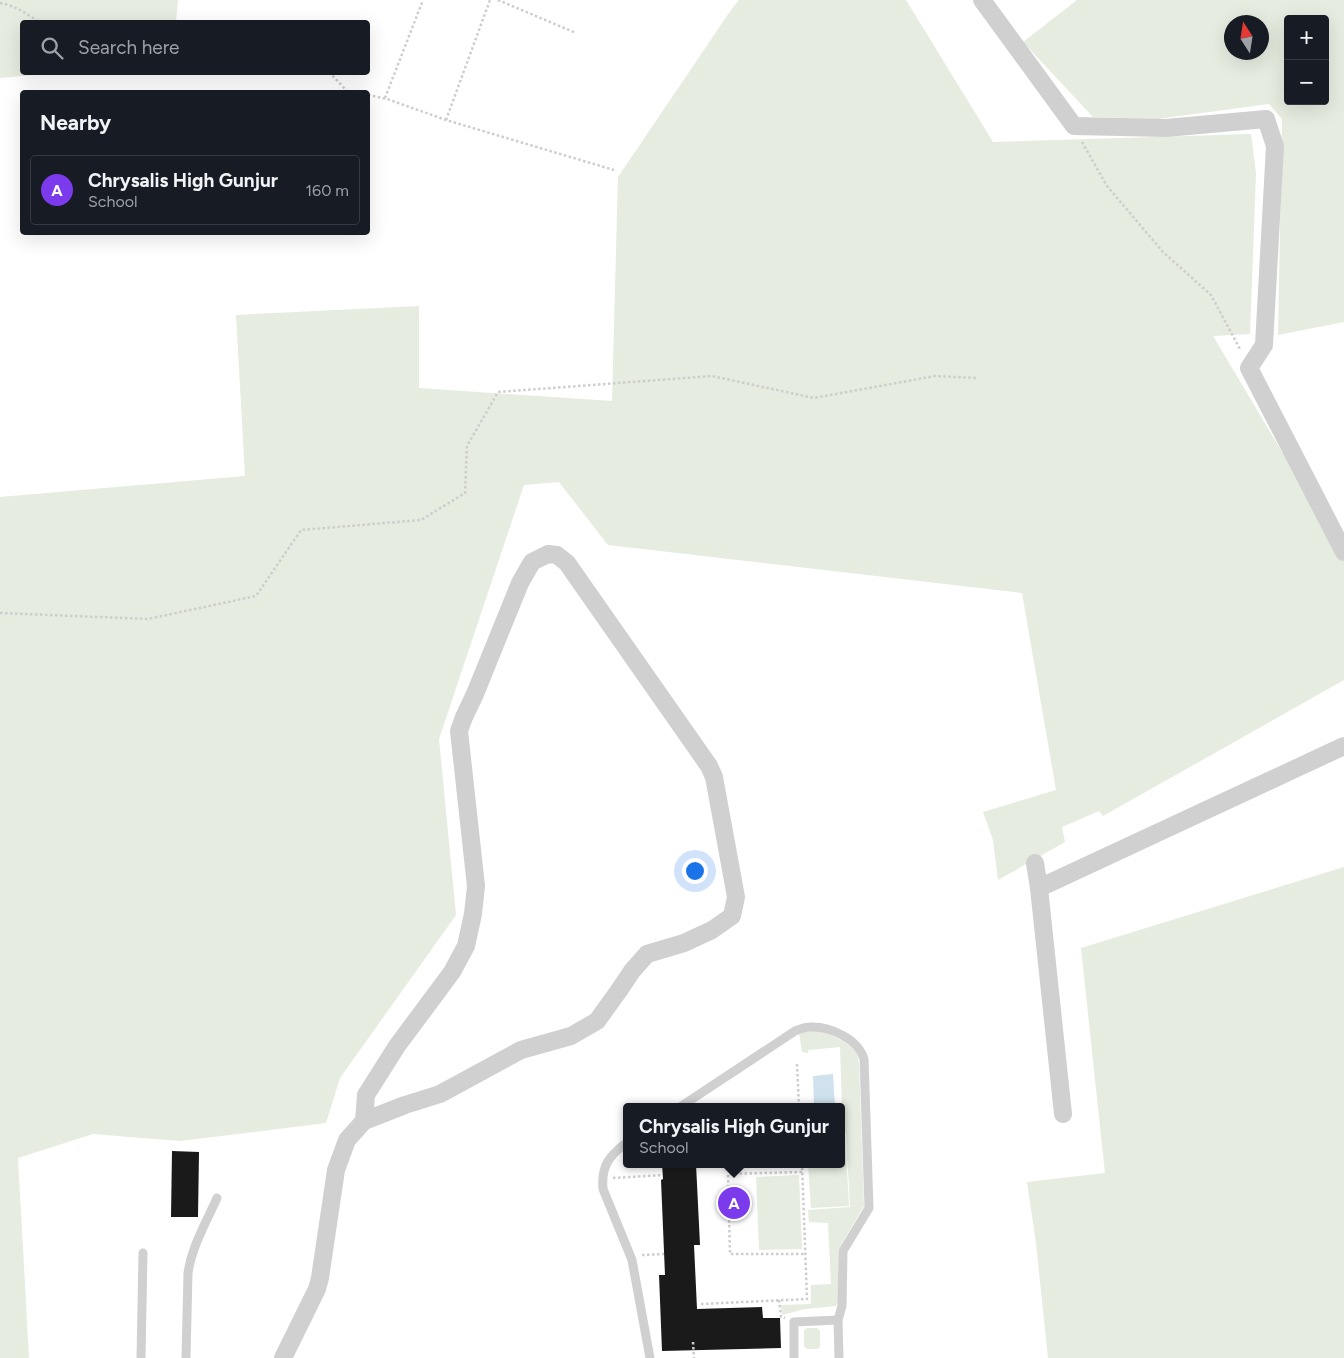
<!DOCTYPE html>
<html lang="en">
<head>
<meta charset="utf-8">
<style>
	body { margin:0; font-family:Figtree,sans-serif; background:#20242c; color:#f1f3f6 }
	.controls { position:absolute; right:15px; top:15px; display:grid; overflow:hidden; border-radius:5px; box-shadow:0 5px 20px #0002 }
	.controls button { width:45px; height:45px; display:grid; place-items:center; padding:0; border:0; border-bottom:1px solid #363941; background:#171b24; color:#f1f3f6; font:25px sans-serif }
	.compass { position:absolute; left:1224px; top:15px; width:45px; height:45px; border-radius:50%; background:#171b24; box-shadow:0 5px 20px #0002; rotate:348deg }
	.you { position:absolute; left:694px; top:870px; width:18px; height:18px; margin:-12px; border:4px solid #fff; border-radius:50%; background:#1a73e8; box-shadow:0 0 0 8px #1a73e833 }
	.badge { display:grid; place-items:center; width:32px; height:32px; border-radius:50%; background:#7c3aed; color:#fff; font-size:16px; font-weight:700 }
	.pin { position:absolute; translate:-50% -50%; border:2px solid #fff; box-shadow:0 1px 5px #0006 }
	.popup { position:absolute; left:623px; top:1103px; width:222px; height:65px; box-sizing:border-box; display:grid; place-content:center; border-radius:5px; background:#171b24; filter:drop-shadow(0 1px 4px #0005); font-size:16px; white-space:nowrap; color:#9ea1a6 }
	.popup b { font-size:19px; color:#f1f3f6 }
	.popup::after { content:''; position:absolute; left:50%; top:100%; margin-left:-10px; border:10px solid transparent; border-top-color:#171b24 }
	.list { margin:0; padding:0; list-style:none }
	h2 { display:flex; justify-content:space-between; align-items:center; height:65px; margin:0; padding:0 20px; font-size:21px }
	h2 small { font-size:16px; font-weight:400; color:#9ea1a6 }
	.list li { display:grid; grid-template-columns:32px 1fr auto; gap:15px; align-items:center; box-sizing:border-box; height:70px; margin:0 10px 10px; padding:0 10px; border:1px solid #363941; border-radius:5px }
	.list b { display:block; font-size:19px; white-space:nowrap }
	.list p { margin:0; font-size:16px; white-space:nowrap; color:#9ea1a6 }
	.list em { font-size:16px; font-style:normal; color:#9ea1a6 }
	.icon { flex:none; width:28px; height:28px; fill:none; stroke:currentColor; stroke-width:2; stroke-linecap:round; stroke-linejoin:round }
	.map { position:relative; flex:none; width:1344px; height:1358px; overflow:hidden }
	.search { position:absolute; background:#171b24; box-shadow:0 5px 20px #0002; left:20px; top:20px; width:350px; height:55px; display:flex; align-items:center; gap:12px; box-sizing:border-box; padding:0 18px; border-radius:5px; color:#9ea1a6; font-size:19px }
	.panel { position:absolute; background:#171b24; box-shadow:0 5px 20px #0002; left:20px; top:90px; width:350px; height:145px; border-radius:5px }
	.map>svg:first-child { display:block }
	.green { fill:#e6ecdf; fill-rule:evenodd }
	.water { fill:#cfe2ee }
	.building { fill:#1a1a1a }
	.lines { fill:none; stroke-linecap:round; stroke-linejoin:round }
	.path { stroke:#cdcdcd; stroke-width:2.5; stroke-dasharray:2.5 2.5; stroke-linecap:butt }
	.service { stroke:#d0d0d0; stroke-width:9 }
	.minor { stroke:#d0d0d0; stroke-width:18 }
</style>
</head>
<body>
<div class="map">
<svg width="1344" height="1358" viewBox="0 0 1344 1358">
	<rect width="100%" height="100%" fill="#fff"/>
	<g class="green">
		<path d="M0 0H178L176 22H22V72L56 73 0 78Z"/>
		<path d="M739 0H906L993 142 1251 134 1256 173 1250 334 1213 336 1344 556V680L1103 816 1099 811 1062 827 1065 842 998 880 993 840 983 812 1056 790 1022 593 608 545 559 482 524 485 439 739 456 915 340 1078 326 1123 180 1141 93 1134 18 1158 29 1358H0V497L245 476 236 315 419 306V388L612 401 618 177 731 10Z"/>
		<path d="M1077 0H1344V322L1278 335 1282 119 1269 104 1157 119 1093 117 1023 42ZM1288 19H1325V101H1288ZM1232 22H1262V52H1232Z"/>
		<path d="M1344 867V1358H1048L1036 1243 1027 1182 1105 1173 1081 948Z"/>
		<path d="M813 1031C827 1032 851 1042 857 1055 858 1057 858 1060 859 1063L864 1206 838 1250V1303L836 1306 805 1309 782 1315 781 1305 811 1304V1285L831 1284 828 1223 809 1222 808 1210 850 1207 846 1134 843 1133 840 1047 808 1050V1053L802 1052 799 1033Z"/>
		<path d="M842 1135H845L849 1206 811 1208 808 1164H842Z"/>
		<path d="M799 1175 802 1249 759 1250 756 1177Z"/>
		<path d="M807 1328H817L820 1331V1346L818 1349H807L804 1346V1330Z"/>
	</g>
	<path class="water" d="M833 1074 835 1107H814L813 1076Z"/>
	<g class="building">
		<path d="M172 1151 199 1152 198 1217H171Z"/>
		<path d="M662 1164H696L700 1245H694L697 1309 762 1307 763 1318H780L781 1348 662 1351 659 1275H665L661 1180 663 1179Z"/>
	</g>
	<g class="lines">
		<g class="path">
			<path d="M498 0 576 33"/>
			<path d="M0 3C14 5 27 14 39 22"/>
			<path d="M329 72 347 91 356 92"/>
			<path d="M368 95 387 99 446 120 614 170"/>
			<path d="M385 98 423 0"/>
			<path d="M446 120 490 0"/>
			<path d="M1082 142 1107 186 1163 252 1211 295 1241 351"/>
			<path d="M0 613 148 619 256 596 301 530 421 520 465 493 467 446 498 392 712 376 814 398 935 376 976 378"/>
			<path d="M797 1064 799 1107"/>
			<path d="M802 1172 728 1174 730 1254H805"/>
			<path d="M613 1178 663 1175"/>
			<path d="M642 1255 664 1254"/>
			<path d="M779 1300 781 1317 785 1318"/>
			<path d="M701 1304 807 1299 802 1164"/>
			<path d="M693 1342 694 1358"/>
		</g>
		<g class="service">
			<path d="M680 1107 795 1031C800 1029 805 1027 810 1027 830 1026 858 1039 864 1059L869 1208 843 1251 842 1306 838 1320 839 1358"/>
			<path d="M626 1143C609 1156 601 1166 603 1189L632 1260 650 1358"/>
			<path d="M141 1358 143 1253"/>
			<path d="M186 1358 188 1273C192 1246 206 1223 217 1198"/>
			<path d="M794 1358V1322L838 1320"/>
		</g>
		<g class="minor">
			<path d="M982 0 1074 126 1166 128 1266 119 1275 146 1264 345 1249 368 1344 552"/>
			<path d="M1035 863 1039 888 1063 1114"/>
			<path d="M1039 888 1344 746"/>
			<path d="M283 1358 317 1289 320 1278 336 1170 347 1140 364 1121 405 1105 440 1094 521 1050 571 1036 597 1021 620 989 632 971 647 954 684 943 712 930 732 916 736 897 714 777 709 766 567 563 557 555 548 554 532 562 520 583 475 694 464 717 459 731 476 886 473 914 466 946 452 972 397 1046 366 1095 364 1121"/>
		</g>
	</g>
</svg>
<div class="controls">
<button>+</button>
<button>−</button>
</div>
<svg class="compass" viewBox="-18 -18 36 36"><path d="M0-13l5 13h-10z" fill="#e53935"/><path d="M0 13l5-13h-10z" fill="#9ea1a6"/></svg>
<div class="you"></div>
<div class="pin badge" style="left:734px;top:1203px">A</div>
<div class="popup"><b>Chrysalis High Gunjur</b>School</div>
<div class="search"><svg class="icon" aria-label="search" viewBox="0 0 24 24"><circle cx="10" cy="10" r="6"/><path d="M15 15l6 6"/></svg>Search here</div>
<section class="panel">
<h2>Nearby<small></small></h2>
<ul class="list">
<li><span class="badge">A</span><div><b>Chrysalis High Gunjur</b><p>School</p></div><em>160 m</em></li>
</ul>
</section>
</div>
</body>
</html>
